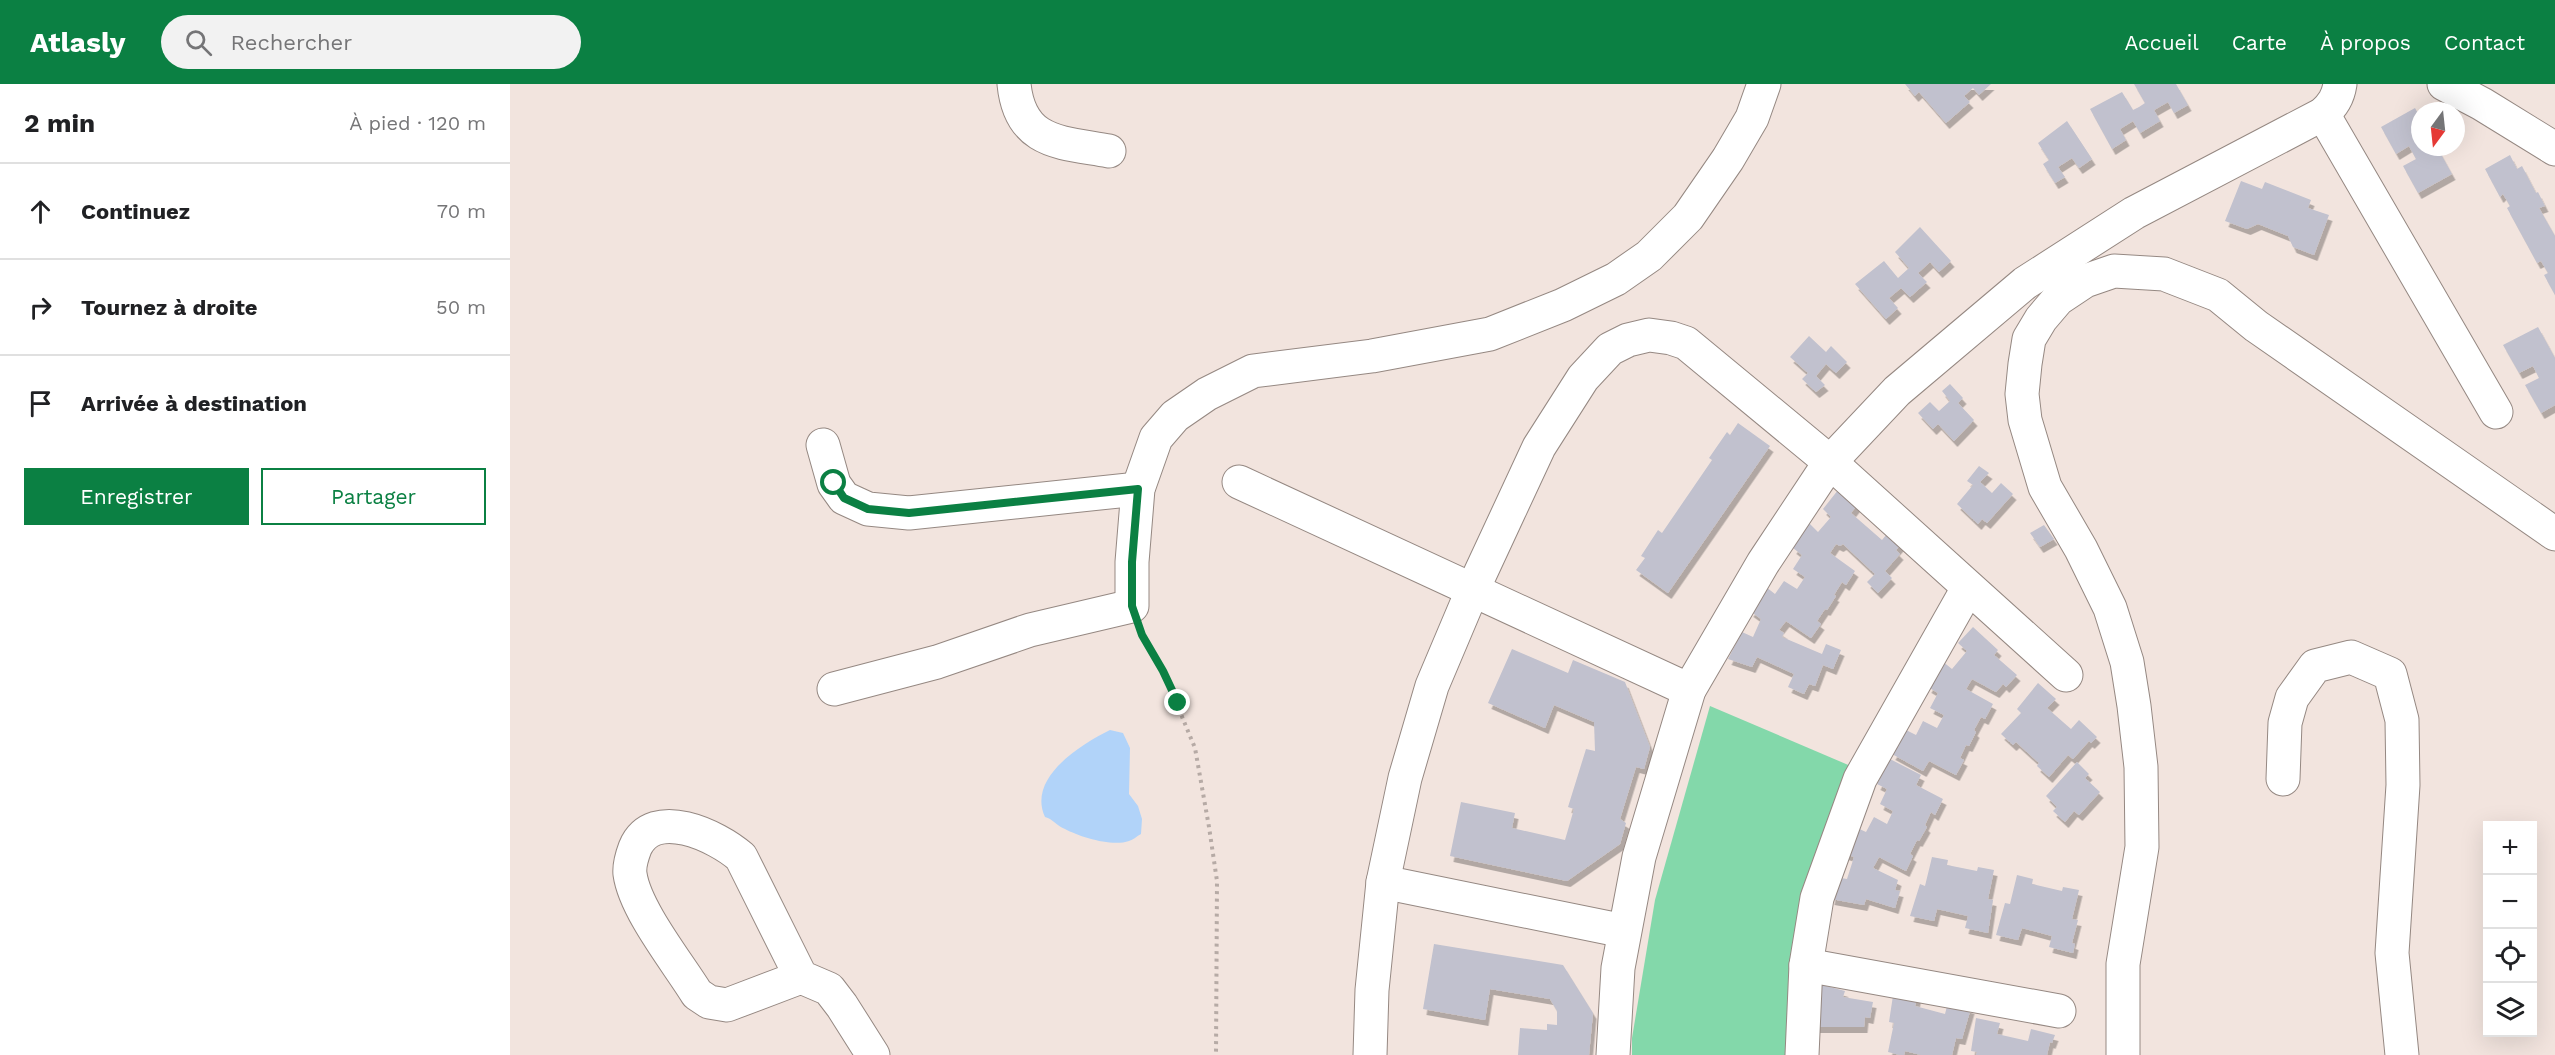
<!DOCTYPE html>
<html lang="fr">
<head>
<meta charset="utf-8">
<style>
	body { margin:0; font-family:"Work Sans",sans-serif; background:#f2f2f2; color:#202124 }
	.controls { position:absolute; right:18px; bottom:18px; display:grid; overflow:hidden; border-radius:0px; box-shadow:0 6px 24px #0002 }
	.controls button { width:54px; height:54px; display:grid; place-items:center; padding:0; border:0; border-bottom:2px solid #e0e0e0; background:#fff; color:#202124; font:30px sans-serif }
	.compass { position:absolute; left:1901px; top:18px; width:54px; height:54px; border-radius:50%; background:#fff; box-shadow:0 6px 24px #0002; rotate:195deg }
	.stop { position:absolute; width:18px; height:18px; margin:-14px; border:4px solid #0b8043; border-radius:50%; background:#fff }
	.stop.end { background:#0b8043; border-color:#fff; box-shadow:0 2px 6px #0008 }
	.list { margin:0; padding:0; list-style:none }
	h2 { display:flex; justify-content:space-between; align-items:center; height:78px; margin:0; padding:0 24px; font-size:26px }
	h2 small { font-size:20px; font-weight:400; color:#757577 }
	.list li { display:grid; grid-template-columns:39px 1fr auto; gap:18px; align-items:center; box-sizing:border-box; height:96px; padding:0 24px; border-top:2px solid #e0e0e0 }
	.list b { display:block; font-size:22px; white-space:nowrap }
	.list em { font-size:20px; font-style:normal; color:#757577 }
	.actions { display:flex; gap:12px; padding:18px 24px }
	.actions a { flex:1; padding:14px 0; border:2px solid #0b8043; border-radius:0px; text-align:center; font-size:21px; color:#0b8043 }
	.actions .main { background:#0b8043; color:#fff }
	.icon { flex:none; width:33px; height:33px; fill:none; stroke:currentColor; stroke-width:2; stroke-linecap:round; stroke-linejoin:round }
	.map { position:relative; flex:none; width:2045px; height:971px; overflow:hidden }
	header { display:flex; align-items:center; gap:36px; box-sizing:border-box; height:84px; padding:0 30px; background:#0b8043; color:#fff }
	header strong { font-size:28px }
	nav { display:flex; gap:33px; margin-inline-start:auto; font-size:21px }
	.search { width:420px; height:54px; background:#f2f2f2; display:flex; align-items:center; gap:15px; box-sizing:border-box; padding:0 21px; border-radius:33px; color:#757577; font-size:22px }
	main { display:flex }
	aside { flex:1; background:#fff }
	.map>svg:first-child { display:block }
	.green { fill:#83d8aa }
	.water { fill:#b1d3f9 }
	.building { fill:#c1c1ce; filter:url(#shadow) }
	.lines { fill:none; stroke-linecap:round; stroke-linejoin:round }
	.minor-casing { stroke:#958882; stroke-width:35 }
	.path { stroke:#b6aaa5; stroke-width:4; stroke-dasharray:3 4.5; stroke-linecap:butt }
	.minor { stroke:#fff; stroke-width:33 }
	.route { stroke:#0b8043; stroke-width:8 }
</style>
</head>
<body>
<header>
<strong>Atlasly</strong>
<div class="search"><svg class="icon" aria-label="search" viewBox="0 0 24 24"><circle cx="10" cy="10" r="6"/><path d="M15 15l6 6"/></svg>Rechercher</div>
<nav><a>Accueil</a><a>Carte</a><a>À propos</a><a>Contact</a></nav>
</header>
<main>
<aside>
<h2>2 min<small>À pied · 120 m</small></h2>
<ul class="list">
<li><svg class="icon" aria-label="ahead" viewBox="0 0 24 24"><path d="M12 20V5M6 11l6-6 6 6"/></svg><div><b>Continuez</b></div><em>70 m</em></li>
<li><svg class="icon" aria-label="right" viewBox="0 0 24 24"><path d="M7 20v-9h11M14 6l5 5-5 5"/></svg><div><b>Tournez à droite</b></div><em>50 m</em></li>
<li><svg class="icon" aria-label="arrive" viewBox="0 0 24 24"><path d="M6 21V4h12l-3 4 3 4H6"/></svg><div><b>Arrivée à destination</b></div></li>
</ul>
<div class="actions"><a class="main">Enregistrer</a><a>Partager</a></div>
</aside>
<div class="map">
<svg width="2045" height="971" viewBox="0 0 2045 971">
	<defs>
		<filter id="shadow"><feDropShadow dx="3.5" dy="6" stdDeviation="0" flood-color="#0004"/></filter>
	</defs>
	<rect width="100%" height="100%" fill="#f2e4de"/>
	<path class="green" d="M1200 622 1343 683 1281 971H1122V954L1145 816Z"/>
	<path class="water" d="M600 646 613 649 620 664 619 710 628 722 632 735 631 750C627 752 623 756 619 757 602 763 570 753 555 745 547 742 543 735 535 733 517 694 570 661 600 646Z"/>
	<g class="building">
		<path d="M1395 0H1481L1469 11 1463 4 1454 12 1460 18 1436 39 1409 8 1405 12Z"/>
		<path d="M1624 0H1666L1678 21 1664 29 1658 18 1644 26 1650 37 1630 49 1623 37 1610 45 1616 56 1602 65 1580 25 1612 8 1623 26 1629 23 1635 19Z"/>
		<path d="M1905 24 1910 33V63H1927L1942 90 1908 109 1893 82 1906 75 1899 62 1886 70 1871 43Z"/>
		<path d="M1557 37 1582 75 1569 84 1562 74 1548 83 1555 93 1545 99 1533 80 1539 76 1528 59Z"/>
		<path d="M2000 71 2007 85 2012 82 2026 109 2028 108 2035 122 2029 124 2045 152V211L2034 191 2038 189 2031 177 2027 179 1997 124 2000 122 1993 110 1990 113 1975 85Z"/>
		<path d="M1731 97 1752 105 1755 98 1801 116 1798 124 1819 131 1804 171 1783 163 1778 152 1748 140 1737 145 1715 137Z"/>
		<path d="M1410 143 1441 177 1429 188 1420 178 1408 189 1417 198 1400 213 1391 204 1379 214 1388 224 1376 235 1345 200 1374 177 1388 194 1399 184 1385 168Z"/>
		<path d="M2028 243 2045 274V321L2031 329 2015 301 2029 294 2023 282 2009 289 1993 261Z"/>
		<path d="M1299 252 1316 268 1321 262 1337 278 1326 289 1316 280 1306 292 1315 301 1306 308 1292 295 1298 289 1280 273Z"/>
		<path d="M1440 300 1453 314 1448 319 1464 336 1444 357 1428 340 1423 345 1408 329 1420 318 1429 327 1440 317 1432 307Z"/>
		<path d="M1228 339 1260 362 1158 509 1126 486 1135 474 1131 472 1148 446 1152 449 1202 376 1199 374 1217 348 1220 351Z"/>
		<path d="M1469 382 1479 389 1470 398 1482 409 1491 399 1503 410 1477 439 1472 435 1468 440 1447 420 1463 401 1457 397Z"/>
		<path d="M1332 401 1348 420 1341 429 1372 456 1381 445 1394 457 1386 466 1390 470 1375 487 1382 494 1368 509 1357 498 1365 490 1333 460 1330 462 1326 460 1320 469 1345 487 1336 501 1332 498 1324 511 1326 512 1317 526 1315 525 1307 537 1311 540 1301 554 1276 537 1269 546 1274 549 1272 553 1312 570 1316 560 1331 566 1323 585 1313 581 1305 602 1299 600 1294 610 1278 603 1284 590 1247 573 1242 583 1218 575 1232 548 1243 553 1251 535 1240 527 1256 503 1265 510 1274 497 1287 505 1295 493 1283 485 1292 471 1283 464 1299 439 1308 448 1321 433 1313 425Z"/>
		<path d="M1534 441 1544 455 1530 463 1520 449Z"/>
		<path d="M1463 543 1488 566 1484 571 1507 591 1496 603 1493 600 1486 608 1462 595 1456 605 1483 620 1475 635 1471 633 1464 646 1466 648 1459 662 1456 661 1450 674 1454 676 1446 691 1419 677 1413 687 1382 670 1396 646 1406 651 1413 637 1427 644 1434 631 1420 624 1428 609 1418 603 1432 577 1442 585 1457 567 1448 559Z"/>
		<path d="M1002 565 1058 589 1063 576 1115 598 1140 663 1134 685 1126 683 1110 735 1116 739 1110 760 1057 797 940 772 951 718 1005 729 1002 744 1055 756 1064 725 1058 723 1076 665 1085 667 1084 638 1044 621 1035 644 978 619Z"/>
		<path d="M1528 599 1546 615 1537 624 1561 645 1569 636 1587 653 1581 659 1579 657 1563 675 1558 671 1539 693 1527 682 1529 679 1506 658 1503 661 1491 650 1511 629 1507 625Z"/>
		<path d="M1380 675 1411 691 1406 701 1433 715 1425 731 1421 728 1415 741 1417 743 1409 757 1407 756 1400 770 1403 772 1396 787 1369 773 1363 784 1388 796 1385 806 1390 807 1385 824 1356 815 1354 821 1321 815 1325 793 1337 795 1344 773 1332 769 1345 743 1356 748 1364 733 1377 740 1383 727 1370 720 1377 705 1367 700Z"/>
		<path d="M1567 678 1579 690 1575 694 1590 708 1569 731 1564 727 1555 738 1543 727 1547 723 1536 712Z"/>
		<path d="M1422 773 1438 776 1437 781 1467 787 1468 783 1484 786 1478 815 1483 816 1478 849 1455 844 1458 832 1427 825 1424 837 1400 832 1410 800 1415 802Z"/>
		<path d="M1507 791 1523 795 1522 800 1552 807 1553 803 1569 806 1562 835 1568 836 1562 859 1565 860 1563 869 1539 863 1542 852 1512 844 1508 856 1486 851 1495 819 1500 820Z"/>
		<path d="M924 860 1053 881 1083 929 1079 971H1008L1010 944 1037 946V940L1047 941V927L1040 915 980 905 975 936 913 925Z"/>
		<path d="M1301 898 1335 907 1333 913 1363 918 1360 934 1355 933 1354 943H1303Z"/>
		<path d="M1384 905 1408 911 1405 922 1435 930 1438 918 1461 924 1452 955 1446 954 1442 971H1411L1395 967 1394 971H1390L1378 968 1384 939 1379 938Z"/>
		<path d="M1466 934 1490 939 1487 950 1518 957 1521 945 1545 951 1542 959 1540 958 1537 971H1466L1467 968 1461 967Z"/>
	</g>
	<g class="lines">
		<g class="minor-casing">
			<g id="minor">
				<path d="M504 0C510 60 550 58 599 67"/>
				<path d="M1934 0 1972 20 2045 65"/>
				<path d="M1813 30 1986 328"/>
				<path d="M313 361 324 400 334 414 358 425 399 429 628 405"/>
				<path d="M729 398 1179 606"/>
				<path d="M324 605 427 578 520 546 622 522V478L628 405 646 354 665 332 697 310 743 287 862 272 980 250 1053 221 1106 195 1139 172 1178 133 1218 75 1242 34 1254 0"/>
				<path d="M1773 695 1775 639 1782 614 1805 582 1841 573 1880 590 1892 636 1893 701 1882 869 1892 971"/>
				<path d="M873 798 1114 847"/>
				<path d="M1296 881 1549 927"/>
				<path d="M291 893 231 773C207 752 143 721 125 764 122 772 119 782 120 790 125 826 168 879 187 910L199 918 217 921 291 893 319 905 332 922 363 971"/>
				<path d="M860 971 862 906 873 798 895 694 922 602 963 505 1029 363 1073 294 1100 265 1118 256 1139 251 1161 254 1176 259 1320 378 1556 591"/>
				<path d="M1103 971 1108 884 1129 773 1179 606 1253 479 1320 378 1387 307 1515 199 1624 129 1813 30C1823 21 1828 13 1830 0"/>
				<path d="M1292 971 1296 881 1307 814 1350 695 1458 504"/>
				<path d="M1613 971V880L1632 763 1631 683 1624 622 1617 578 1600 524 1571 465 1535 403 1515 336 1512 310 1515 280 1519 255 1531 235 1548 215 1575 197 1604 187 1654 190 1708 211 1746 242 2045 450"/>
			</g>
		</g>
		<path class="path" d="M632 551 653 587 685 664 699 743 707 797 706 971"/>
		<use href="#minor" class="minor"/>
	</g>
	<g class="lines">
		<path class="route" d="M324 399 334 414 358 425 399 429 628 405 622 478V522L632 551 653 587 668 619"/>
	</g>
</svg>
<div class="controls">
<button>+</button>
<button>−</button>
<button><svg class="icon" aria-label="locate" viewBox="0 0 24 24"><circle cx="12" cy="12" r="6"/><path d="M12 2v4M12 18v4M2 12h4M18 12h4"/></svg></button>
<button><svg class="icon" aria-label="layers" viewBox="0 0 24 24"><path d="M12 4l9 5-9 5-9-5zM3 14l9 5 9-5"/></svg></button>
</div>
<svg class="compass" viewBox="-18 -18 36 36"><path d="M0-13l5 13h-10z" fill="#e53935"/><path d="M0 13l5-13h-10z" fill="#757577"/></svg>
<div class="stop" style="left:324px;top:399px"></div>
<div class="stop end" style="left:668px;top:619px"></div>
</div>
</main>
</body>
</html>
